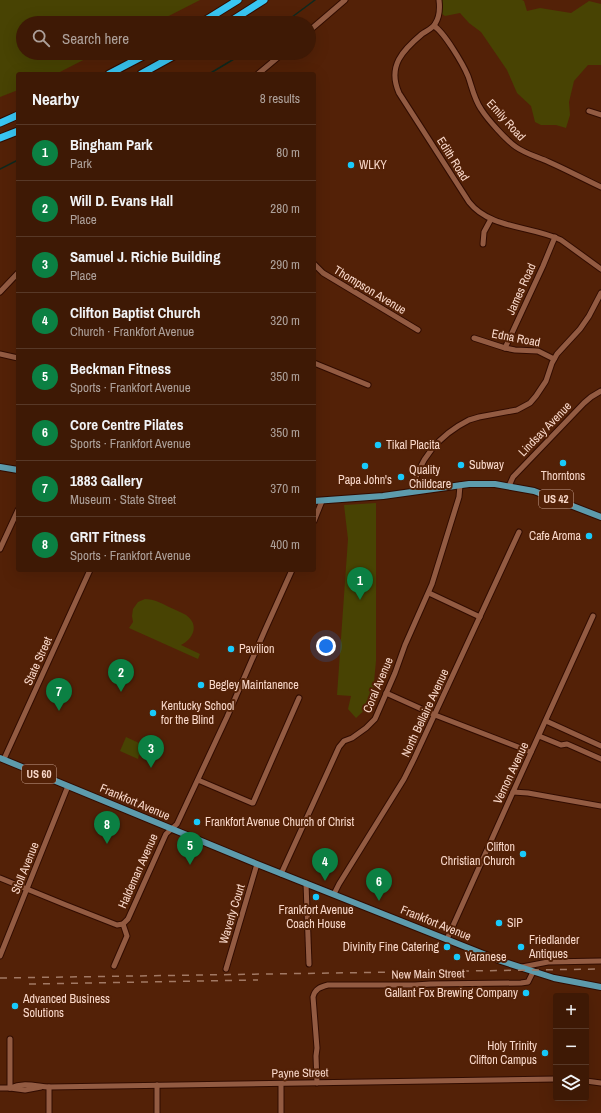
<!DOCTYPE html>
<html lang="en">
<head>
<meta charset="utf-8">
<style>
	body { margin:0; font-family:"Archivo Narrow",sans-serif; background:#492613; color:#f1f3f6 }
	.controls { position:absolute; right:12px; bottom:12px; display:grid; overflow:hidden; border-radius:4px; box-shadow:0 4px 16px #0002 }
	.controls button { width:36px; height:36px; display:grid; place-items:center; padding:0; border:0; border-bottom:1px solid #573827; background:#3e1905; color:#f1f3f6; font:20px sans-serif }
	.you { position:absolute; left:326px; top:646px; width:14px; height:14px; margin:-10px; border:3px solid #fff; border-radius:50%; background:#1a73e8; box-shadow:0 0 0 6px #1a73e833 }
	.badge { display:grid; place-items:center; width:26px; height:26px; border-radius:50%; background:#0b8043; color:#fff; font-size:13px; font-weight:700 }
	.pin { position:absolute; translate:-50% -33px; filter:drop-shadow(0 1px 2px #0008) }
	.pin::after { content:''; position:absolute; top:21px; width:14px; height:12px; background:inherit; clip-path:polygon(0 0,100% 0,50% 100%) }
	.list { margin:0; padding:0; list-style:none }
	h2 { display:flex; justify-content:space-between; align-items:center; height:52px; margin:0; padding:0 16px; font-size:17px }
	h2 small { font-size:13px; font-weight:400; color:#ada09a }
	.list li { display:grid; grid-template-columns:26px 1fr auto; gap:12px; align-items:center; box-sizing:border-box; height:56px; padding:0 16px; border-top:1px solid #573827 }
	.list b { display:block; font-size:15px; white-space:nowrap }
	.list p { margin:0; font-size:13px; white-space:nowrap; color:#ada09a }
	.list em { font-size:13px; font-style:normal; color:#ada09a }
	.icon { flex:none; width:22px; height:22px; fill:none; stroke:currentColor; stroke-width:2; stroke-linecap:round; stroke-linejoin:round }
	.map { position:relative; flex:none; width:601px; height:1113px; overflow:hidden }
	.search { position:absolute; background:#3e1905; box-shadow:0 4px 16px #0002; left:16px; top:16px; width:300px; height:44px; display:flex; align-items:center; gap:10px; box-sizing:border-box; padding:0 14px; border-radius:22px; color:#ada09a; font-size:15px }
	.panel { position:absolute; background:#3e1905; box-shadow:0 4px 16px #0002; left:16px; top:72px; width:300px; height:500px; border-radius:4px }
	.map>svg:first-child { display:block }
	.green { fill:#484303 }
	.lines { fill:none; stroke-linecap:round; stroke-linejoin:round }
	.stream { stroke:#0f291e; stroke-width:1.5 }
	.minor-casing { stroke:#310c00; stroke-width:7 }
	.major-casing { stroke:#310c00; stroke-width:8 }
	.highway-casing { stroke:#310c00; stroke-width:9 }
	.minor { stroke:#935b42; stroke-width:5 }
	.major { stroke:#5d9bac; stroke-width:6 }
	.highway { stroke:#39c6f3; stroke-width:7 }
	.rail { stroke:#a27964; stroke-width:1.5; stroke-dasharray:7 7; stroke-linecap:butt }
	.poi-dot { fill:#18cafc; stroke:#532107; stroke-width:1.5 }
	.labels { text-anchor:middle; stroke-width:4; stroke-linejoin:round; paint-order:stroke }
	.shield { fill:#532107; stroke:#c7a190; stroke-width:1 }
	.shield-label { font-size:11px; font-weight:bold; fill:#f9d8ca }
	.street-label { font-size:12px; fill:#f9d8ca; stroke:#532107 }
	.poi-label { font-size:12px; fill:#f9d8ca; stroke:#532107; text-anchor:start }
</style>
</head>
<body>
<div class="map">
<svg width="601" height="1113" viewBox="0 0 601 1113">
	<rect width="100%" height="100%" fill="#532107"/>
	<g class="green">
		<path d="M0 0H200L155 23H23V53H97L56 74H18V90L0 97Z"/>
		<path d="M441 0H522L524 1 527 11 540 8 571 13 589 1 601 4V65H588L574 81 569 102 570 115 566 128 556 125H541L535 122 531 106 517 93 507 70 481 32 469 23 460 13 445 16 442 14Z"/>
		<path d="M376 503V661L372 703 356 718 348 709 351 696 337 695 348 539 344 505Z"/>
		<path d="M145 599C154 599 161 603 169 607 175 610 181 612 186 615 200 625 193 639 181 645L200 654 198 659 129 628 133 622 132 616 133 609 138 602Z"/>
		<path d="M126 737 150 748 146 757 144 758 139 755 138 759 120 751Z"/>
	</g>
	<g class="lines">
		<g class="stream">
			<path d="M284 23 315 0"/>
			<path d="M209 74 244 53"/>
			<path d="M0 169 18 160"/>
		</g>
		<g class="minor-casing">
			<g id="minor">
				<path d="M439 0C440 8 439 18 435 24 432 29 426 31 422 34 403 50 387 66 399 93L469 202C490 229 532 226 561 240L601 269"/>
				<path d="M434 26C444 32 463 64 468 76 472 87 474 99 481 109 488 120 506 140 516 147 526 154 538 157 549 162 567 170 584 179 601 187"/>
				<path d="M309 31 345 0"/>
				<path d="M258 74 283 53"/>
				<path d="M589 111 601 115"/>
				<path d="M483 244 484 232 491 219"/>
				<path d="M314 264 323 273 418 330"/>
				<path d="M0 292 18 273"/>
				<path d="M474 338 505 348 515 350 538 351 554 359"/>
				<path d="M505 348 543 266 555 237"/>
				<path d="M0 354 18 358"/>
				<path d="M314 363 368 385"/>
				<path d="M509 486 513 477 584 403 591 397 601 391"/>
				<path d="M412 492C418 460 439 435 469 420L479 417 517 410 530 403 536 396 546 381 552 363 557 354 580 329 589 316 601 293"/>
				<path d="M314 521 322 501"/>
				<path d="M0 549 18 510"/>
				<path d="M429 593 480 617"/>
				<path d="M386 693 435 715 531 752"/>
				<path d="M546 721 601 746"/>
				<path d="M539 736 561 745 567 744 601 759"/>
				<path d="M4 759 90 570"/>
				<path d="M198 780 252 803H253L299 698"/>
				<path d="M513 792 528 793 601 806"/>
				<path d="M281 874 339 747 344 741 352 738 366 728 375 719 395 673 405 645 432 584 459 497 460 485"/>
				<path d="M0 878 66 905 117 925 123 924"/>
				<path d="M306 883 309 964"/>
				<path d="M334 894 339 884 404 779 414 759 519 532"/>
				<path d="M123 924 128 919 166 834 177 824 227 717 265 630 292 570"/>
				<path d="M447 939 513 792 593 616"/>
				<path d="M0 956 68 786"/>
				<path d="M114 966 127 936 123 924"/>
				<path d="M522 967 548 962 601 961"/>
				<path d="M226 969 257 864"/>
				<path d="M10 1039V1088"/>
				<path d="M586 1081 601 1083"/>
				<path d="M317 1083 316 1056 317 1048 313 997C315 989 320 987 328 985H415L430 984 521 983 528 982 533 972"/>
				<path d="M281 1084V1113"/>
				<path d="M157 1085V1113"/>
				<path d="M0 1088H10L25 1090 41 1087"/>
				<path d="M10 1088C24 1082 35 1086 49 1087L556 1079"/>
				<path d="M49 1113V1087"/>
			</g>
		</g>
		<g class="major-casing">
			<g id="major">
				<path d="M0 467 18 470"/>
				<path d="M314 501 383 496 469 484H495L534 491 601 517"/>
				<path d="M0 758 257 864 501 961 554 978 601 987"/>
			</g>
		</g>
		<g class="highway-casing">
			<g id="highway">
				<path d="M201 23 238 0"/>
				<path d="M228 23 264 0"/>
				<path d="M109 74 149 53"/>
				<path d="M141 74 179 53"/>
				<path d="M0 123 18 115"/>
				<path d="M0 138 18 131"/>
			</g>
		</g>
		<use href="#minor" class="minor"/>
		<use href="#major" class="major"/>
		<use href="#highway" class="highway"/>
		<g class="rail">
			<path d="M0 978 601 969"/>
			<path d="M29 984 258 980"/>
		</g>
	</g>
	<g class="poi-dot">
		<circle cx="351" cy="165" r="4"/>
		<circle cx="378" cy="445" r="4"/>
		<circle cx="563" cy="463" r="4"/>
		<circle cx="461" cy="465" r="4"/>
		<circle cx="365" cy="466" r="4"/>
		<circle cx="401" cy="477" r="4"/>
		<circle cx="589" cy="536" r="4"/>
		<circle cx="231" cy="649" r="4"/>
		<circle cx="201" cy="685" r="4"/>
		<circle cx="153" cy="713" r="4"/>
		<circle cx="197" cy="822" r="4"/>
		<circle cx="523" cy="854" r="4"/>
		<circle cx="316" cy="897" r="4"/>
		<circle cx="499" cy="923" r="4"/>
		<circle cx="447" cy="947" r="4"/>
		<circle cx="521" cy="947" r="4"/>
		<circle cx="457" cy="957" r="4"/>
		<circle cx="526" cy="993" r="4"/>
		<circle cx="15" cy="1006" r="4"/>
		<circle cx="545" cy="1053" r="4"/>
	</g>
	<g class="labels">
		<g class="shield">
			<rect x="539" y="490" width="34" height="18" rx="3"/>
			<rect x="22" y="765" width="34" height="18" rx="3"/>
		</g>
		<g class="shield-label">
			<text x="556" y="503">US 42</text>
			<text x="39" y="778">US 60</text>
		</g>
		<g class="street-label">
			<text transform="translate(506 120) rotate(48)" y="4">Emily Road</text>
			<text transform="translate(453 159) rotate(58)" y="4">Edith Road</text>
			<text transform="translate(521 289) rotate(-66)" y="4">James Road</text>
			<text transform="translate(370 290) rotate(31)" y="4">Thompson Avenue</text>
			<text transform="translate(516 338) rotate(11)" y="4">Edna Road</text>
			<text transform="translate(545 429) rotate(-46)" y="4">Lindsay Avenue</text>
			<text transform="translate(38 661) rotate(-66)" y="4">State Street</text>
			<text transform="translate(378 685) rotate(-67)" y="4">Coral Avenue</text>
			<text transform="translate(425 713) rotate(-65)" y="4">North Bellaire Avenue</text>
			<text transform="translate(511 773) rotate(-65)" y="4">Vernon Avenue</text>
			<text transform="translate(135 802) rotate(23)" y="4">Frankfort Avenue</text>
			<text transform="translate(25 868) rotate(-68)" y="4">Stoll Avenue</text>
			<text transform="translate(138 871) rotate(-66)" y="4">Haldeman Avenue</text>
			<text transform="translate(232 914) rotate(-73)" y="4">Waverly Court</text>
			<text transform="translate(436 923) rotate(22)" y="4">Frankfort Avenue</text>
			<text transform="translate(428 974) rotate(-1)" y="4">New Main Street</text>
			<text transform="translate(300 1073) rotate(-1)" y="4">Payne Street</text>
		</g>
		<g class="poi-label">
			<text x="359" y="169">WLKY</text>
			<text x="386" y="449">Tikal Placita</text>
			<text x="469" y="469">Subway</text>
			<text x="409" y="474">Quality<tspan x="409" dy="14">Childcare</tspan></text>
			<text x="563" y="480" text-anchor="middle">Thorntons</text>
			<text x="365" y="484" text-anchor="middle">Papa John's</text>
			<text x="581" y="540" text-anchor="end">Cafe Aroma</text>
			<text x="239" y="653">Pavilion</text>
			<text x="209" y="689">Begley Maintanence</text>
			<text x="161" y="710">Kentucky School<tspan x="161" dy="14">for the Blind</tspan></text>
			<text x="205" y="826">Frankfort Avenue Church of Christ</text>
			<text x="515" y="851" text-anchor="end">Clifton<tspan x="515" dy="14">Christian Church</tspan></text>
			<text x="316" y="914" text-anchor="middle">Frankfort Avenue<tspan x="316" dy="14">Coach House</tspan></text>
			<text x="507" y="927">SIP</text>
			<text x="529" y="944">Friedlander<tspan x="529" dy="14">Antiques</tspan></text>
			<text x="439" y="951" text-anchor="end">Divinity Fine Catering</text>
			<text x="465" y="961">Varanese</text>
			<text x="518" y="997" text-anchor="end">Gallant Fox Brewing Company</text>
			<text x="23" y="1003">Advanced Business<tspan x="23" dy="14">Solutions</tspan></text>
			<text x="537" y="1050" text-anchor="end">Holy Trinity<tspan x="537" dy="14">Clifton Campus</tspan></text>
		</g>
	</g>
</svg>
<div class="controls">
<button>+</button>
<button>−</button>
<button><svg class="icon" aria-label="layers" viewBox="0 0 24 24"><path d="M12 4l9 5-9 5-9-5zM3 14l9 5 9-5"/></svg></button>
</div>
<div class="you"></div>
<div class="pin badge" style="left:360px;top:600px">1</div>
<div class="pin badge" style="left:121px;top:692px">2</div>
<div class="pin badge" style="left:151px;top:768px">3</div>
<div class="pin badge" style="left:325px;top:881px">4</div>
<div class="pin badge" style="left:190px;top:865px">5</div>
<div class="pin badge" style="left:379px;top:901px">6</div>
<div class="pin badge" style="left:59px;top:711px">7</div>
<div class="pin badge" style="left:107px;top:844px">8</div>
<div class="search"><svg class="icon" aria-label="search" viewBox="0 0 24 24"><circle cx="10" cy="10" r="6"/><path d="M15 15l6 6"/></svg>Search here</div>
<section class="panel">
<h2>Nearby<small>8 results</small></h2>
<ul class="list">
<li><span class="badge">1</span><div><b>Bingham Park</b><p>Park</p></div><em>80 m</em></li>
<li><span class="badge">2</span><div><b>Will D. Evans Hall</b><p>Place</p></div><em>280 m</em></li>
<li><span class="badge">3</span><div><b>Samuel J. Richie Building</b><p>Place</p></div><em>290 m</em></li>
<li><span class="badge">4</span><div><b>Clifton Baptist Church</b><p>Church · Frankfort Avenue</p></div><em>320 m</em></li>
<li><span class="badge">5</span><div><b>Beckman Fitness</b><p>Sports · Frankfort Avenue</p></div><em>350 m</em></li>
<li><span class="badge">6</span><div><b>Core Centre Pilates</b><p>Sports · Frankfort Avenue</p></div><em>350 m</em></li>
<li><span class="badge">7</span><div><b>1883 Gallery</b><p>Museum · State Street</p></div><em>370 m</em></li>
<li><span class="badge">8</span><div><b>GRIT Fitness</b><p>Sports · Frankfort Avenue</p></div><em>400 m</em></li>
</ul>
</section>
</div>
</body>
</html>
